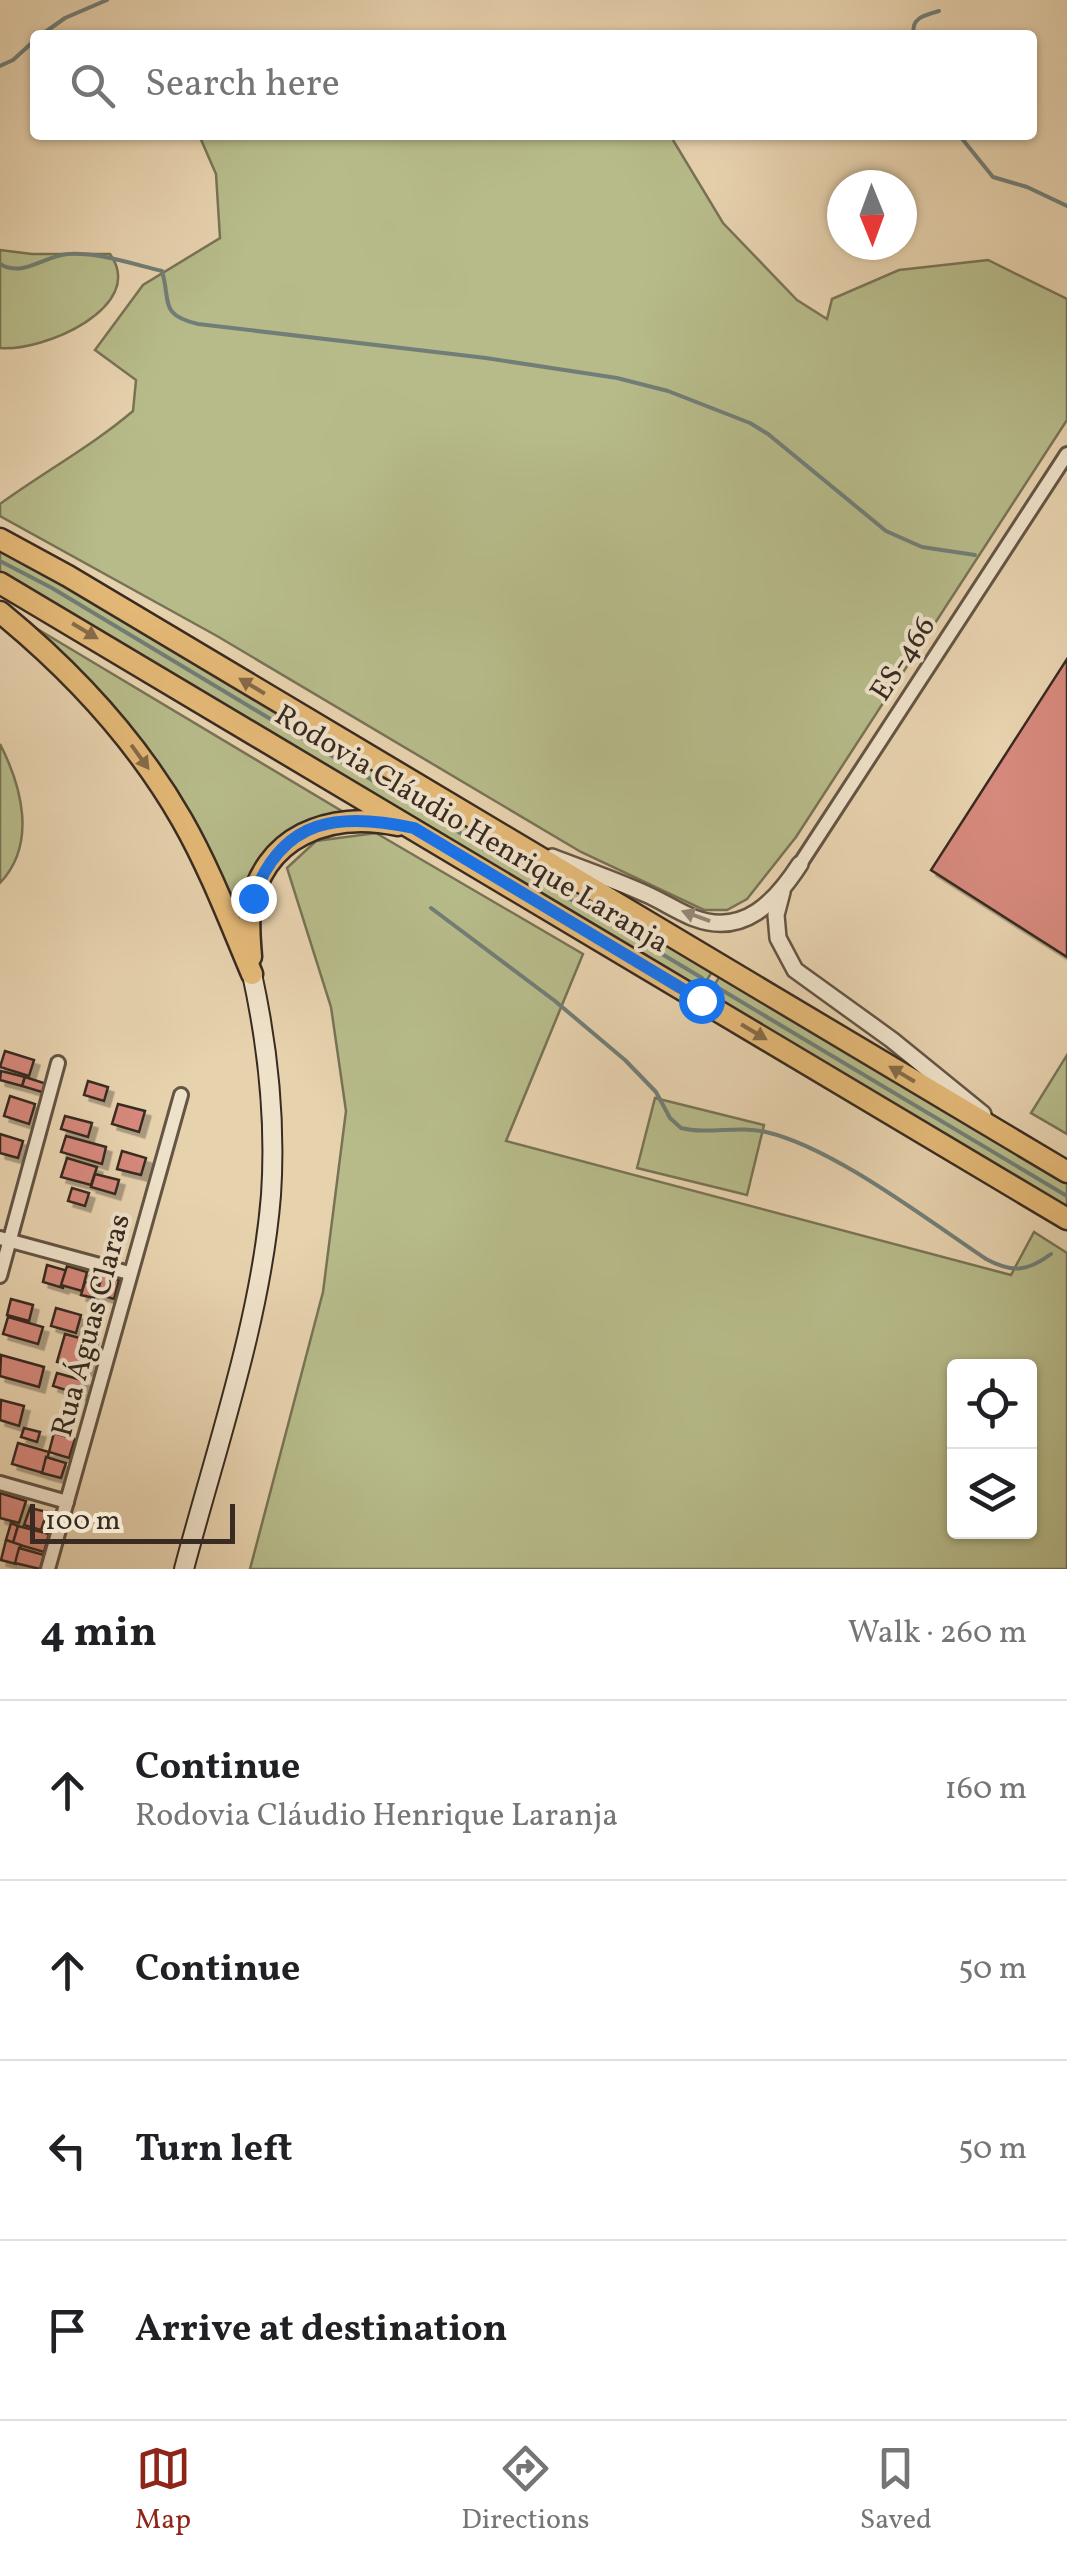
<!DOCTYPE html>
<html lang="en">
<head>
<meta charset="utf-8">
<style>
	body { margin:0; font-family:Vollkorn,serif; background:#f6f6f6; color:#202124 }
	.controls { position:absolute; right:30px; bottom:30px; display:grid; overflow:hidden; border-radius:10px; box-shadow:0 2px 8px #0004 }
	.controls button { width:90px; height:90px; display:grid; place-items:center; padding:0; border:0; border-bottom:2px solid #e0e0e0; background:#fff; color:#202124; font:50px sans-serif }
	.compass { position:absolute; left:827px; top:170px; width:90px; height:90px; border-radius:50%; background:#fff; box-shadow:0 2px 8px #0004; rotate:179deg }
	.scale { position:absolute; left:30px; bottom:25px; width:205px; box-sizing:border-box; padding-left:10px; border:5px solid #392b21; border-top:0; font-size:28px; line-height:35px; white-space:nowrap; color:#392b21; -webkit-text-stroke:8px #efe2ca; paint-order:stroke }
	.stop { position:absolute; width:30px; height:30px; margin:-22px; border:8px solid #1a73e8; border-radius:50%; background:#fff }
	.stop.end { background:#1a73e8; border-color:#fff; box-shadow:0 2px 10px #0008 }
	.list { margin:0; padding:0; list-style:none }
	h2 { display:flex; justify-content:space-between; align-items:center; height:130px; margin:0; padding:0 40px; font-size:42px }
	h2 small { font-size:32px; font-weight:400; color:#757577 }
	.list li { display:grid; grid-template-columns:65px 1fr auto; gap:30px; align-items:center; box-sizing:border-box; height:180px; padding:0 40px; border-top:2px solid #e0e0e0 }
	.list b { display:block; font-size:38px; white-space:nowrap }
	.list p { margin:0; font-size:32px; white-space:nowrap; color:#757577 }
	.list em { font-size:32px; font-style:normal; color:#757577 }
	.icon { flex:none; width:55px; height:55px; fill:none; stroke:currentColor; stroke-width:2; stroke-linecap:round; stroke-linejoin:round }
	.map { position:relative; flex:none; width:1067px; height:1569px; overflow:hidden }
	.search { position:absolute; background:#fff; box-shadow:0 2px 8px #0004; left:30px; right:30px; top:30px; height:110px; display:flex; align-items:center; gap:25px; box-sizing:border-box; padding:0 35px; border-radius:10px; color:#757577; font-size:38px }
	.sheet { height:850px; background:#fff }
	nav { display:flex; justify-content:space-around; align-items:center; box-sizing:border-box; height:140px; border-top:2px solid #e0e0e0; background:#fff; font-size:28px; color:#757577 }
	nav a { display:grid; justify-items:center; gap:5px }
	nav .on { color:#8f2418 }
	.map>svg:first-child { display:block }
	.green { fill:#b7bb8a; stroke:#787356; stroke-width:2.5; fill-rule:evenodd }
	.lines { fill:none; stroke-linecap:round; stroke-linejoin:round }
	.stream { stroke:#717e77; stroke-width:4 }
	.building { fill:#d6897c; stroke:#392b21; stroke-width:2.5; filter:url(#shadow) }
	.minor-casing { stroke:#645544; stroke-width:18 }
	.tertiary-casing { stroke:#645544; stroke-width:20 }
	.secondary-casing { stroke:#392b21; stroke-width:22 }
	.primary-casing { stroke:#392b21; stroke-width:25 }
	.minor { stroke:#efe2ca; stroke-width:12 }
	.tertiary { stroke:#efe2ca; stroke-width:15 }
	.secondary { stroke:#efe2ca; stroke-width:18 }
	.primary { stroke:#e4b977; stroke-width:20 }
	.oneway { fill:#866b48 }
	.oneway2 { fill:#948676 }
	.route { stroke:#1a73e8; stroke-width:12 }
	.labels { text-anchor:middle; stroke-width:8; stroke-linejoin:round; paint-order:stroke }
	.street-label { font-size:30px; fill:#392b21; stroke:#efe2ca }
</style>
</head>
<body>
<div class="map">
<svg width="1067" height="1569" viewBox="0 0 1067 1569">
	<defs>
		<filter id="shadow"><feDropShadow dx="5.5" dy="5.5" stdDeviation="0" flood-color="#0004"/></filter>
	</defs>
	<rect width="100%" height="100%" fill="#e7d2ae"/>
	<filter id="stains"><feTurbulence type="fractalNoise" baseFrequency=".002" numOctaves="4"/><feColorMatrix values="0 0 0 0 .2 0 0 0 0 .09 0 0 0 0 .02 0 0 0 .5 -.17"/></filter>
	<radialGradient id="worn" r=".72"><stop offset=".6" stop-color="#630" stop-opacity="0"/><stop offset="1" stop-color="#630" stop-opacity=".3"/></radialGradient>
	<g class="green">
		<path d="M199 135H670L723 223 797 300 827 319 832 299 899 270 988 260 1067 299V420L796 837 747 899 727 910H704L581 852 217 636 0 516V504C44 472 92 446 133 411L136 380 95 350 143 285 220 238 216 174Z"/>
		<path d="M0 250 32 254H110C148 307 43 352 0 348Z"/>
		<path d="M0 547 713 970 701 990 51 601 0 573Z"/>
		<path d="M24 621 345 813 302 827 239 926C202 842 174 776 113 705 90 677 41 646 24 621Z"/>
		<path d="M0 744C22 787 37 844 0 883Z"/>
		<path d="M376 833 583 954 506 1141 1011 1275 1034 1232 1067 1253V1569H250L323 1292 346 1111 331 1007 287 868 316 841ZM954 1366H1030V1532H954Z"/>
		<path d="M721 974 1067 1181V1209L709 994Z"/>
		<path d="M1067 1055V1134L1031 1113Z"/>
		<path d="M655 1098 764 1125 747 1195 637 1168Z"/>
	</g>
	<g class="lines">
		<g class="stream">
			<path d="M41 35 65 18 107 0"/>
			<path d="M914 35C910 18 925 15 939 11"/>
			<path d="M0 66 13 60 35 40"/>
			<path d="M959 135 993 177 1027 187 1067 206"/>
			<path d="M0 264C23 278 43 256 68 254 98 252 133 264 162 271 171 302 159 315 198 324L486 358 617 378 668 391 750 423 768 434 886 531 922 547 975 555"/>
			<path d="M0 561 52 588 702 978"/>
			<path d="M431 908 555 1001 625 1060 656 1092 670 1118 681 1128C708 1135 738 1125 766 1132 834 1148 926 1219 986 1259 1012 1273 1027 1272 1051 1254"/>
			<path d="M720 989 1067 1196"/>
		</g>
	</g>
	<g class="building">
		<path d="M1067 659V957L931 870Z"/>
		<path d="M5 1051 34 1060 29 1076 0 1067Z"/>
		<path d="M1 1071 25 1077 22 1086 0 1080Z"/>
		<path d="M25 1077 47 1084 45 1093 22 1086Z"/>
		<path d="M88 1081 108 1087 104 1101 84 1095Z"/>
		<path d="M10 1096 35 1104 29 1124 4 1116Z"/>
		<path d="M118 1104 145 1111 139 1132 112 1124Z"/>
		<path d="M65 1116 92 1123 88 1137 61 1129Z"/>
		<path d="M0 1134 23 1141 18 1158 0 1153Z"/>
		<path d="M66 1136 106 1147 102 1164 61 1152Z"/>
		<path d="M122 1151 146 1158 141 1175 117 1169Z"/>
		<path d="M67 1158 97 1167 91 1185 61 1177Z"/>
		<path d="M95 1174 119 1180 115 1194 91 1187Z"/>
		<path d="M72 1188 89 1193 85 1206 68 1201Z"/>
		<path d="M47 1265 68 1271 63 1288 43 1282Z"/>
		<path d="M67 1266 87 1272 82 1291 61 1285Z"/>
		<path d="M102 1275 119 1280 114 1299 97 1294Z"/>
		<path d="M85 1282 98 1286 94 1298 81 1295Z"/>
		<path d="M11 1299 33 1305 29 1321 7 1315Z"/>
		<path d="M56 1308 81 1315 76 1333 51 1326Z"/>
		<path d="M8 1317 43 1327 38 1344 3 1334Z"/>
		<path d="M65 1334 98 1343 90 1371 57 1362Z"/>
		<path d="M1 1355 44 1367 39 1387 0 1376Z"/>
		<path d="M57 1373 85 1381 82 1395 53 1386Z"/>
		<path d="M1 1400 24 1406 19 1426 0 1420Z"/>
		<path d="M24 1428 40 1432 37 1442 21 1437Z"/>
		<path d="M54 1433 75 1439 69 1458 49 1452Z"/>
		<path d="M18 1443 49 1452 43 1473 12 1464Z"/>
		<path d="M46 1457 66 1463 61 1478 42 1473Z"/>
		<path d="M0 1493 26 1501 19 1523 0 1518Z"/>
		<path d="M30 1508 47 1512 41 1530 24 1525Z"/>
		<path d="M11 1523 18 1526 13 1543 6 1540Z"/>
		<path d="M18 1526 49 1534 44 1552 13 1543Z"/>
		<path d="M6 1540 21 1545 16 1564 1 1560Z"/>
		<path d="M19 1548 44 1555 40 1569 15 1563Z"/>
	</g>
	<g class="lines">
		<g class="minor-casing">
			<g id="minor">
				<path d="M800 864 1067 454"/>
				<path d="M0 1238 129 1273"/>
				<path d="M0 1276 58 1063"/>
				<path d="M0 1483 67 1502"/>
				<path d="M48 1569 181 1095"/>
			</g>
		</g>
		<g class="tertiary-casing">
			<g id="tertiary">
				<path d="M552 857C583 869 615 880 646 894 662 901 677 911 694 918 744 937 776 901 800 864"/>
				<path d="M782 892 776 915 778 938 795 970 892 1040 983 1114"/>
			</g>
		</g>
		<g class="secondary-casing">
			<path id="secondary" d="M184 1569C216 1448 261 1320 271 1195 276 1120 268 1047 252 974"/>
		</g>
		<g class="primary-casing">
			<g id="primary">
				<path d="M0 539 68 576 1067 1172"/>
				<path d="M0 583 1067 1219"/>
				<path d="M0 612C72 671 135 738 182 820 210 869 230 922 252 974"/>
				<path d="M251 957C250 942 248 926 250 911 262 835 330 811 398 825"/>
			</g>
		</g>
		<use href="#minor" class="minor"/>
		<use href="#tertiary" class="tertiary"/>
		<use href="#secondary" class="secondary"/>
		<use href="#primary" class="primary"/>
	</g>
	<defs><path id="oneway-solid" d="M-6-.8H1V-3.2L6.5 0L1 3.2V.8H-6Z" transform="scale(2.5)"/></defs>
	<g class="oneway">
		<use href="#oneway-solid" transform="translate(85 631) rotate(31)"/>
		<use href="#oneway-solid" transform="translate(252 686) rotate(-149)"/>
		<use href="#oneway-solid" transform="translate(140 757) rotate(54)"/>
		<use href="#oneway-solid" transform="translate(754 1032) rotate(31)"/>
		<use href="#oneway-solid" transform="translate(902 1074) rotate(-149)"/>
	</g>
	<use class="oneway2" href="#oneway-solid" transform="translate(696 916) rotate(-160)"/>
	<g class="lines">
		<path class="route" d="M253 898C282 817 340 812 414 828L701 1000"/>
	</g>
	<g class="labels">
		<g class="street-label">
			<text transform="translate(902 658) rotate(-57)" y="10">ES-466</text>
			<text transform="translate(472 828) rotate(31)" y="10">Rodovia Cláudio Henrique Laranja</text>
			<text transform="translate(90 1325) rotate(-75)" y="10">Rua Águas Claras</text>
		</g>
	</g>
	<rect width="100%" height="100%" filter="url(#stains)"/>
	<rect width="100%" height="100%" fill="url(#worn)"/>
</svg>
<div class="controls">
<button><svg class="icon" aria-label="locate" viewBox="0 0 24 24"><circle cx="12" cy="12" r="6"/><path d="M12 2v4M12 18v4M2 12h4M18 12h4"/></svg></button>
<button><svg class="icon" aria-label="layers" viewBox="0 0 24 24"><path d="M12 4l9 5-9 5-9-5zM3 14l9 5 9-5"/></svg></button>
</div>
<svg class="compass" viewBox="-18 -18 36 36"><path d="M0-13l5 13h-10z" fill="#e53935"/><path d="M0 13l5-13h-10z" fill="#757577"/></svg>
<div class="scale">100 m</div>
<div class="stop" style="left:701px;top:1000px"></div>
<div class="stop end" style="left:253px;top:898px"></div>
<div class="search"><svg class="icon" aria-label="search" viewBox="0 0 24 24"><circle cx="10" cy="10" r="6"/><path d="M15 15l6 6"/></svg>Search here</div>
</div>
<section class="sheet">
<h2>4 min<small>Walk · 260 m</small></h2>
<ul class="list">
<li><svg class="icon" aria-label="ahead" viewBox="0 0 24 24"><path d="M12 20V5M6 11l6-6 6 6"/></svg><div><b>Continue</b><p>Rodovia Cláudio Henrique Laranja</p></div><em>160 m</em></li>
<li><svg class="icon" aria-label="ahead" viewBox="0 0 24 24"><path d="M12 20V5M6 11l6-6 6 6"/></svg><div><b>Continue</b></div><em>50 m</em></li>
<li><svg class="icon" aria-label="left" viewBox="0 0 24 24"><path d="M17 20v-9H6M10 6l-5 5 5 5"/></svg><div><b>Turn left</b></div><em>50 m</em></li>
<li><svg class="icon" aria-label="arrive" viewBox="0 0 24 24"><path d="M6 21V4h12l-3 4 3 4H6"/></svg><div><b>Arrive at destination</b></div></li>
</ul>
</section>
<nav>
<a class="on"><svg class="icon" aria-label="map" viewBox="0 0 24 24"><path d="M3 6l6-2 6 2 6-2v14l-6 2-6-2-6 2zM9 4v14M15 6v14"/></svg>Map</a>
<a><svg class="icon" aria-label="directions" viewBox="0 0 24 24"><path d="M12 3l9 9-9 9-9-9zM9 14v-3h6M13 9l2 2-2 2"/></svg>Directions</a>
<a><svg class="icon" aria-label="saved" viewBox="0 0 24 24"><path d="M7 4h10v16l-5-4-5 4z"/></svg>Saved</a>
</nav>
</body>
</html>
